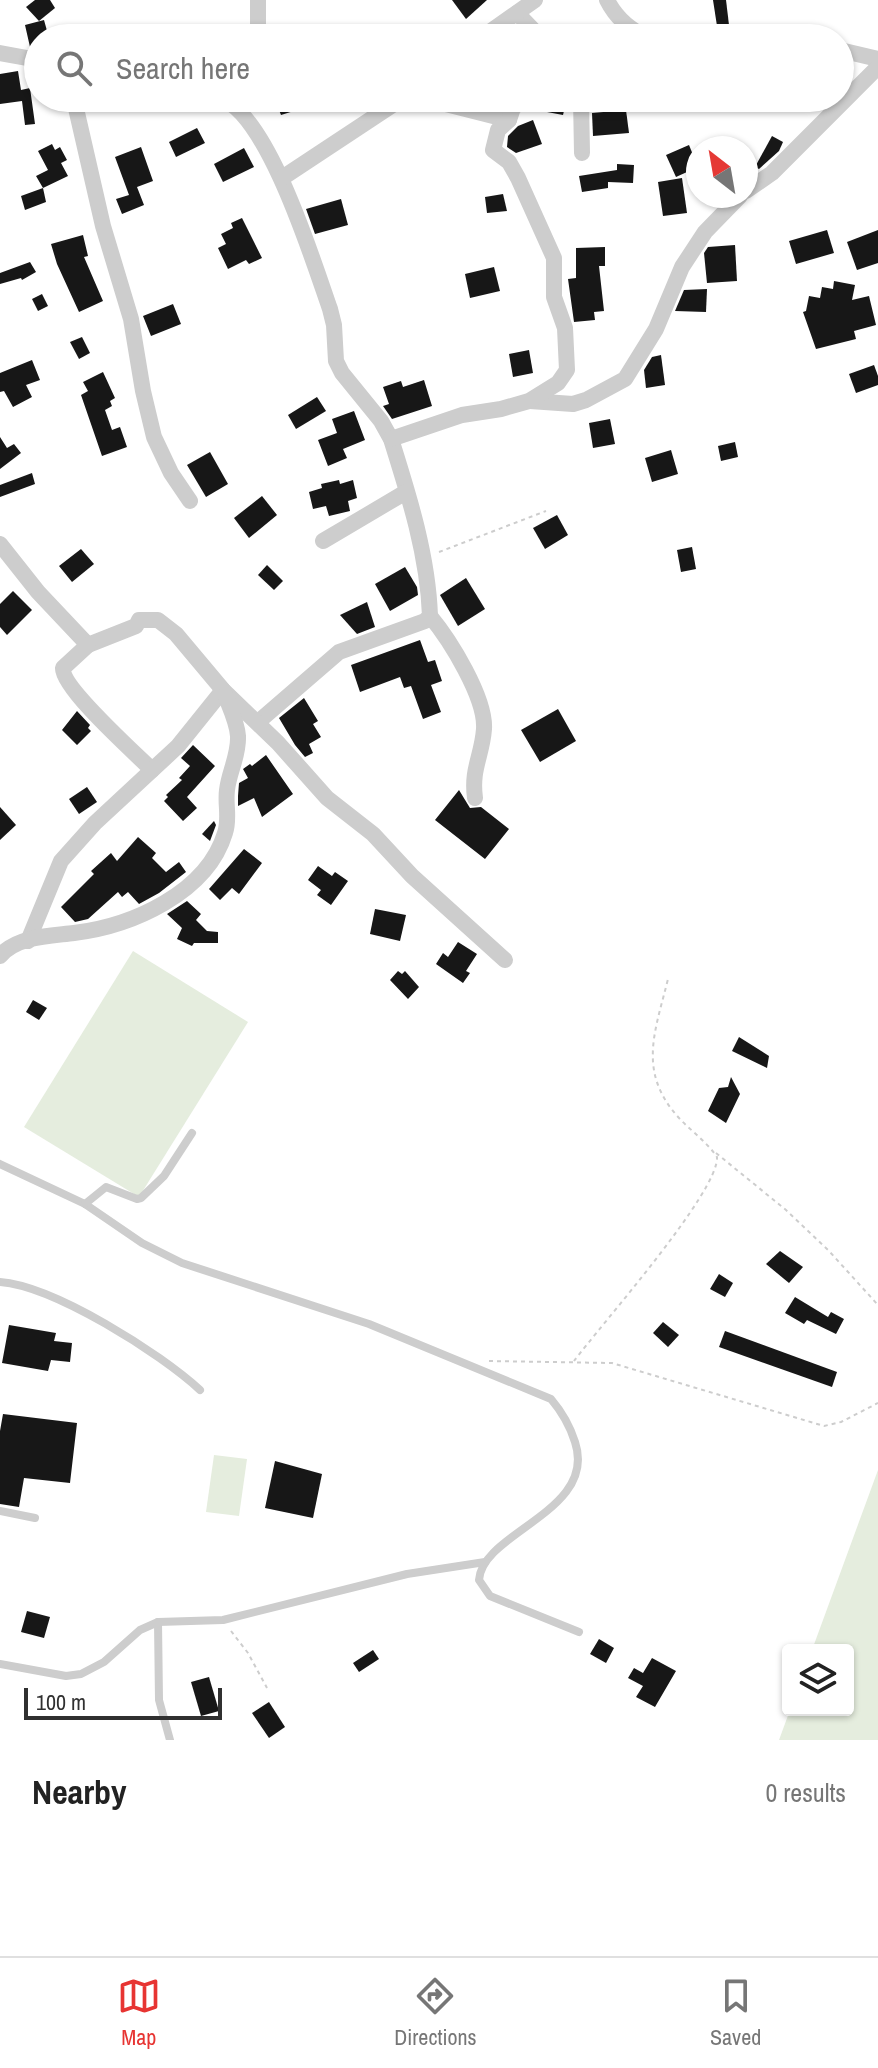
<!DOCTYPE html>
<html lang="en">
<head>
<meta charset="utf-8">
<style>
	body { margin:0; font-family:"Archivo Narrow",sans-serif; background:#f2f2f2; color:#222 }
	.controls { position:absolute; right:24px; bottom:24px; display:grid; overflow:hidden; border-radius:8px; box-shadow:0 2px 6px #0004 }
	.controls button { width:72px; height:72px; display:grid; place-items:center; padding:0; border:0; border-bottom:2px solid #e0e0e0; background:#fff; color:#222; font:40px sans-serif }
	.compass { position:absolute; left:686px; top:136px; width:72px; height:72px; border-radius:50%; background:#fff; box-shadow:0 2px 6px #0004; rotate:329deg }
	.scale { position:absolute; left:24px; bottom:20px; width:198px; box-sizing:border-box; padding-left:8px; border:4px solid #303030; border-top:0; font-size:22px; line-height:28px; white-space:nowrap; color:#303030; -webkit-text-stroke:6px #fff; paint-order:stroke }
	.list { margin:0; padding:0; list-style:none }
	h2 { display:flex; justify-content:space-between; align-items:center; height:104px; margin:0; padding:0 32px; font-size:34px }
	h2 small { font-size:26px; font-weight:400; color:#767676 }
	.icon { flex:none; width:44px; height:44px; fill:none; stroke:currentColor; stroke-width:2; stroke-linecap:round; stroke-linejoin:round }
	.map { position:relative; flex:none; width:878px; height:1740px; overflow:hidden }
	.search { position:absolute; background:#fff; box-shadow:0 2px 6px #0004; left:24px; right:24px; top:24px; height:88px; display:flex; align-items:center; gap:20px; box-sizing:border-box; padding:0 28px; border-radius:44px; color:#767676; font-size:30px }
	.sheet { height:216px; background:#fff }
	nav { display:flex; justify-content:space-around; align-items:center; box-sizing:border-box; height:112px; border-top:2px solid #e0e0e0; background:#fff; font-size:22px; color:#767676 }
	nav a { display:grid; justify-items:center; gap:4px }
	nav .on { color:#e73432 }
	.map>svg:first-child { display:block }
	.green { fill:#e5edde }
	.building { fill:#171717 }
	.lines { fill:none; stroke-linecap:round; stroke-linejoin:round }
	.path { stroke:#cdcdcd; stroke-width:2; stroke-dasharray:4 4; stroke-linecap:butt }
	.service { stroke:#cdcdcd; stroke-width:8 }
	.minor { stroke:#cdcdcd; stroke-width:16 }
</style>
</head>
<body>
<div class="map">
<svg width="878" height="1740" viewBox="0 0 878 1740">
	<rect width="100%" height="100%" fill="#fff"/>
	<g class="green">
		<path d="M133 951 248 1022 139 1197 24 1127Z"/>
		<path d="M214 1455 247 1459 239 1516 206 1512Z"/>
		<path d="M878 1470V1740H779L790 1710H848V1650H812Z"/>
	</g>
	<g class="building">
		<path d="M35 0H50L55 8 39 21 26 7Z"/>
		<path d="M452 0H487L466 19Z"/>
		<path d="M713 0H726L729 25 717 26Z"/>
		<path d="M44 20 49 38H38V49L30 47 25 25Z"/>
		<path d="M18 71 21 90 30 88 35 124 25 125 22 101 0 104V74Z"/>
		<path d="M243 98H277L278 100 251 109Z"/>
		<path d="M550 98H567L563 115 547 112Z"/>
		<path d="M293 100 297 110 281 115 277 105Z"/>
		<path d="M626 110 629 133 593 136 592 113Z"/>
		<path d="M533 120 542 144 516 153 507 147 508 136 518 126Z"/>
		<path d="M197 128 205 143 176 157 169 142Z"/>
		<path d="M772 136 783 142 779 151 759 169 755 167Z"/>
		<path d="M52 144 55 150 60 147 67 160 61 163 68 176 43 188 36 176 48 170 38 151Z"/>
		<path d="M689 145 698 167 676 177 666 155Z"/>
		<path d="M141 147 153 181 137 187 144 205 122 214 116 199 129 195 115 157Z"/>
		<path d="M244 148 254 167 223 182 214 164Z"/>
		<path d="M617 164 634 165 633 183 608 182V188L582 192 579 176 617 170Z"/>
		<path d="M682 178 687 213 663 216 658 182Z"/>
		<path d="M43 188 46 202 25 210 21 196Z"/>
		<path d="M503 194 507 211 487 213 485 197Z"/>
		<path d="M341 199 348 225 315 234 306 209Z"/>
		<path d="M242 218 262 258 249 264 246 260 228 269 218 248 226 244 221 234 233 228 231 223Z"/>
		<path d="M827 230 834 253 796 264 789 241Z"/>
		<path d="M878 230V263L857 270 847 242Z"/>
		<path d="M83 235 88 256 84 257 103 301 79 312 57 264 51 244Z"/>
		<path d="M735 245 737 281 707 283 704 253 708 247Z"/>
		<path d="M605 247V266H599L604 311 594 312 595 320 574 322 568 279 576 278V248Z"/>
		<path d="M30 262 36 272 22 280 21 278 0 284V273Z"/>
		<path d="M494 267 500 291 470 298 465 274Z"/>
		<path d="M834 281 855 285 852 300 869 296 876 325 854 331 856 339 816 349 803 312 806 311 809 296 820 298 822 287 833 289Z"/>
		<path d="M707 289 706 312 675 311 684 290Z"/>
		<path d="M42 294 48 306 38 311 32 299Z"/>
		<path d="M173 304 181 324 151 336 143 316Z"/>
		<path d="M82 337 90 353 79 359 70 342Z"/>
		<path d="M529 350 533 373 513 377 509 354Z"/>
		<path d="M661 355 665 385 646 388 644 370 652 357Z"/>
		<path d="M32 360 40 380 26 385 32 397 13 407 4 391 0 392V373Z"/>
		<path d="M874 365 878 376V385L856 393 849 374Z"/>
		<path d="M103 372 115 398 110 401 112 406 105 410 112 430 120 427 127 447 102 456 81 395 88 391 83 382Z"/>
		<path d="M424 380 432 406 392 419 383 406 389 404 383 387 401 381 403 387Z"/>
		<path d="M317 397 326 411 296 429 288 415Z"/>
		<path d="M354 411 365 440 343 449 347 458 328 466 318 440 337 433 332 419Z"/>
		<path d="M610 419 615 444 593 448 589 423Z"/>
		<path d="M0 437 7 448 14 444 21 453 0 469Z"/>
		<path d="M735 442 738 457 721 461 718 446Z"/>
		<path d="M671 450 678 474 652 482 645 458Z"/>
		<path d="M210 452 228 484 206 497 187 465Z"/>
		<path d="M32 473 35 484 0 497V485Z"/>
		<path d="M339 480 340 484 353 480 357 498 348 501 350 511 329 516 326 506 313 509 309 492 322 488 321 484Z"/>
		<path d="M262 496 277 515 249 538 234 518Z"/>
		<path d="M557 515 568 535 545 549 533 528Z"/>
		<path d="M692 547 696 569 681 572 677 550Z"/>
		<path d="M81 549 94 564 72 582 59 566Z"/>
		<path d="M267 565 283 581 274 590 258 575Z"/>
		<path d="M405 567 417 587 418 595 390 611 375 584Z"/>
		<path d="M466 578 485 609 458 626 440 595Z"/>
		<path d="M13 591 32 610 7 635 0 627V604Z"/>
		<path d="M367 602 375 627 357 634 340 615Z"/>
		<path d="M420 640 428 662 435 660 442 681 431 685 441 712 423 719 411 686 404 688 400 677 360 692 351 665Z"/>
		<path d="M304 698 318 721 313 724 321 737 309 744 313 753 305 757 295 745 279 718Z"/>
		<path d="M558 709 576 741 540 762 521 730Z"/>
		<path d="M77 711 90 725 88 728 91 731 77 745 62 730Z"/>
		<path d="M193 745 215 766 187 797 197 808 183 821 164 801 168 797 166 795 182 780 179 778 190 766 181 758Z"/>
		<path d="M266 755 293 794 262 817 254 798 238 806V796L239 783 248 778 243 769 250 764 252 766Z"/>
		<path d="M87 787 97 802 79 814 69 799Z"/>
		<path d="M459 790 470 808 481 807 509 829 485 859 435 820Z"/>
		<path d="M0 807 16 825 0 840Z"/>
		<path d="M214 821 216 825 210 841 202 834Z"/>
		<path d="M138 837 156 853 152 858 166 872 179 862 186 872 159 893 139 904 128 892 122 897 118 892 88 919 75 922 61 907 94 874 91 871 111 853 117 861Z"/>
		<path d="M244 849 262 863 239 894 232 888 220 900 209 889Z"/>
		<path d="M318 866 332 876 335 872 348 881 331 905 317 895 321 890 308 880Z"/>
		<path d="M187 901 201 914 196 920 207 931 218 932V943H194L192 946 177 939 182 928 167 914Z"/>
		<path d="M375 909 406 915 400 941 370 934Z"/>
		<path d="M458 942 477 954 466 971 470 973 463 983 436 964 443 953 448 957Z"/>
		<path d="M398 971 402 974 405 971 419 987 408 999 390 980Z"/>
		<path d="M33 1000 47 1008 39 1020 26 1012Z"/>
		<path d="M739 1037 769 1056 767 1068 732 1051Z"/>
		<path d="M731 1077 740 1094 726 1123 708 1111 719 1088 728 1087Z"/>
		<path d="M780 1251 803 1267 789 1283 766 1264Z"/>
		<path d="M719 1274 733 1283 725 1297 710 1289Z"/>
		<path d="M795 1297 828 1317 831 1312 844 1319 836 1334 807 1320 804 1324 785 1313Z"/>
		<path d="M663 1322 679 1335 668 1347 653 1333Z"/>
		<path d="M9 1325 56 1333 54 1341 72 1343 70 1362 51 1360 48 1371 2 1363Z"/>
		<path d="M725 1331 837 1372 832 1387 719 1347Z"/>
		<path d="M3 1414 77 1423 70 1483 24 1478 19 1507 0 1504V1431Z"/>
		<path d="M275 1461 322 1474 313 1518 265 1508Z"/>
		<path d="M27 1611 50 1617 44 1638 21 1632Z"/>
		<path d="M599 1639 614 1648 606 1663 590 1654Z"/>
		<path d="M373 1650 379 1659 359 1672 353 1663Z"/>
		<path d="M652 1658 676 1671 655 1707 636 1697 643 1686 628 1678 634 1668 643 1673Z"/>
		<path d="M209 1677 219 1711 201 1716 191 1682Z"/>
		<path d="M269 1702 285 1727 269 1738 252 1713Z"/>
	</g>
	<g class="lines">
		<g class="path">
			<path d="M439 552 546 511"/>
			<path d="M716 1153 786 1210 829 1251 878 1305"/>
			<path d="M489 1361 612 1363 824 1426 841 1422 878 1403"/>
			<path d="M574 1361C600 1326 719 1192 717 1157 707 1142 691 1131 679 1118 637 1072 655 1032 668 979"/>
			<path d="M231 1631 248 1653 267 1688"/>
		</g>
		<g class="service">
			<path d="M0 1164 85 1204 142 1243 182 1263 369 1324 551 1399C562 1412 570 1426 575 1442 598 1511 482 1532 479 1580L490 1596 579 1632"/>
			<path d="M85 1204 106 1187 137 1199 141 1198 164 1176 192 1133"/>
			<path d="M0 1282C54 1286 160 1353 200 1390"/>
			<path d="M0 1511 35 1518"/>
			<path d="M158 1622 159 1700 170 1740"/>
			<path d="M0 1664 66 1676 81 1674 104 1662 140 1630 158 1622 223 1620 407 1574 485 1562"/>
		</g>
		<g class="minor">
			<path d="M607 0C616 18 630 30 648 38"/>
			<path d="M517 13 541 38"/>
			<path d="M258 38V0"/>
			<path d="M481 38 535 0"/>
			<path d="M840 50 878 59"/>
			<path d="M0 53 38 60"/>
			<path d="M74 98 75 104 170 98"/>
			<path d="M220 98C268 114 313 261 330 309L334 325 336 361 342 373 381 421 391 439C409 496 428 556 430 616L425 621 339 652 258 722"/>
			<path d="M422 98 509 120"/>
			<path d="M581 98 582 153"/>
			<path d="M75 104 103 226 131 319 143 391 154 437 171 473 190 501"/>
			<path d="M282 178 403 98"/>
			<path d="M746 191 772 173 878 67"/>
			<path d="M530 401 573 404 586 400 625 379 656 329 682 267 705 232 740 196"/>
			<path d="M391 439 462 415 501 409 529 401 558 383 567 370 565 328 554 297V258L518 178 509 162 493 150 498 130 509 120 513 108 526 98"/>
			<path d="M323 541 406 492"/>
			<path d="M0 544 38 592 88 645 136 626 139 620H158L176 634 223 690 278 743 327 798 373 834 412 876 505 960"/>
			<path d="M430 616C450 640 486 698 484 729 482 756 471 769 475 798"/>
			<path d="M88 645 63 668C61 687 135 753 152 770"/>
			<path d="M28 941 61 861 95 823 178 746 223 690"/>
			<path d="M0 956C17 936 50 936 74 933 132 926 207 893 225 833 230 818 225 805 227 790 229 772 239 755 238 736 237 722 230 708 225 695"/>
		</g>
	</g>
</svg>
<div class="controls">
<button><svg class="icon" aria-label="layers" viewBox="0 0 24 24"><path d="M12 4l9 5-9 5-9-5zM3 14l9 5 9-5"/></svg></button>
</div>
<svg class="compass" viewBox="-18 -18 36 36"><path d="M0-13l5 13h-10z" fill="#e53935"/><path d="M0 13l5-13h-10z" fill="#767676"/></svg>
<div class="scale">100 m</div>
<div class="search"><svg class="icon" aria-label="search" viewBox="0 0 24 24"><circle cx="10" cy="10" r="6"/><path d="M15 15l6 6"/></svg>Search here</div>
</div>
<section class="sheet">
<h2>Nearby<small>0 results</small></h2>
<ul class="list">
</ul>
</section>
<nav>
<a class="on"><svg class="icon" aria-label="map" viewBox="0 0 24 24"><path d="M3 6l6-2 6 2 6-2v14l-6 2-6-2-6 2zM9 4v14M15 6v14"/></svg>Map</a>
<a><svg class="icon" aria-label="directions" viewBox="0 0 24 24"><path d="M12 3l9 9-9 9-9-9zM9 14v-3h6M13 9l2 2-2 2"/></svg>Directions</a>
<a><svg class="icon" aria-label="saved" viewBox="0 0 24 24"><path d="M7 4h10v16l-5-4-5 4z"/></svg>Saved</a>
</nav>
</body>
</html>
